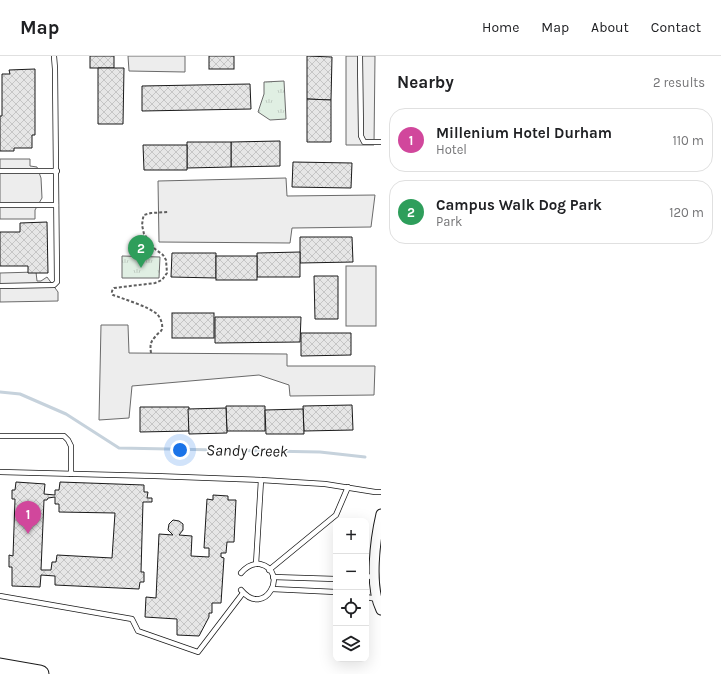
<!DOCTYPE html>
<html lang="en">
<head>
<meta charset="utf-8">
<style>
	body { margin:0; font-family:Karla,sans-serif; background:#f2f2f2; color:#202124 }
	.controls { position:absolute; right:12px; bottom:12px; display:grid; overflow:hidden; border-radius:8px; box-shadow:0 4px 16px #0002 }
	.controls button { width:36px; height:36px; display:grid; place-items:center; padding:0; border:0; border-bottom:1px solid #e0e0e0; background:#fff; color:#202124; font:20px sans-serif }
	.you { position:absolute; left:180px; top:394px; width:14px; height:14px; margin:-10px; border:3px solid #fff; border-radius:50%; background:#1a73e8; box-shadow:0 0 0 6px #1a73e833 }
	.badge { display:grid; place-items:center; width:26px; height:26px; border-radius:50%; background:#d93025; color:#fff; font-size:13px; font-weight:700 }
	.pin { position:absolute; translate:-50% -33px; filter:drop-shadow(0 1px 2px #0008) }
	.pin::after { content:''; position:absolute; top:21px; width:14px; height:12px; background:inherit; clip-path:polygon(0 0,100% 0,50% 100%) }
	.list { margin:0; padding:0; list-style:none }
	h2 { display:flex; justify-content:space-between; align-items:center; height:52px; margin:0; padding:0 16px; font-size:17px }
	h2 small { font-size:13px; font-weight:400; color:#757577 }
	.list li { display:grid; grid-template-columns:26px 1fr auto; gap:12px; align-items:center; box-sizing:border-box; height:64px; margin:0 8px 8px; padding:0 8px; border:1px solid #e0e0e0; border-radius:16px }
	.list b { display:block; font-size:15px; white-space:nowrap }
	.list p { margin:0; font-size:13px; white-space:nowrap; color:#757577 }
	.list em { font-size:13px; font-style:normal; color:#757577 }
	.icon { flex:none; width:22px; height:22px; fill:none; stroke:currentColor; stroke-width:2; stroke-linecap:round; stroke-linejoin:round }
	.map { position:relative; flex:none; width:381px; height:618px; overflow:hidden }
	header { display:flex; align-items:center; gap:24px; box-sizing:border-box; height:56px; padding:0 20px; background:#fff; border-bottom:1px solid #e0e0e0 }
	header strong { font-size:19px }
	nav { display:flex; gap:22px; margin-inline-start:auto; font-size:14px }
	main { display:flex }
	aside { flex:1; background:#fff }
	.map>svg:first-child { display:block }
	.park { fill:url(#park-tufts); stroke:#6a6a6a }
	.parking { fill:#ededed; stroke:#6a6a6a }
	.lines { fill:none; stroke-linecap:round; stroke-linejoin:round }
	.stream { stroke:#c6d2dc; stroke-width:3 }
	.building { fill:url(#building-cross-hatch); stroke:#1a1a1a; fill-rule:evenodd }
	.lane-casing { stroke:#1a1a1a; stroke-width:6 }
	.street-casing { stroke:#1a1a1a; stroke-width:11 }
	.highway-casing { stroke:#1a1a1a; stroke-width:19 }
	.path { stroke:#5f5f5f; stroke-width:2; stroke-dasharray:3 2; stroke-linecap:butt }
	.lane { stroke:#fff; stroke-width:4.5 }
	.street { stroke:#fff; stroke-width:9 }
	.highway { stroke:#fff; stroke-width:17 }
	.labels { text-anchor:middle; stroke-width:3; stroke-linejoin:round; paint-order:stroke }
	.water-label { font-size:16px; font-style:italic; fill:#1a1a1a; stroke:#fff }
</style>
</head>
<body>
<header>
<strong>Map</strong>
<nav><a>Home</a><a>Map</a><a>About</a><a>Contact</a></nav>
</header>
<main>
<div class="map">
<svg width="381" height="618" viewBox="0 0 381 618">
	<defs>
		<pattern id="park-tufts" width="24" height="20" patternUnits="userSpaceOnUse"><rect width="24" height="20" fill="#e0efe3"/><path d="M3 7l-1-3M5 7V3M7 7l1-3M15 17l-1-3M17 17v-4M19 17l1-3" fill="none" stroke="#c0ccc2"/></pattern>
		<pattern id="building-cross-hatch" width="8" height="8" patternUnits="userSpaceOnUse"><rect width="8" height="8" fill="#e6e6e6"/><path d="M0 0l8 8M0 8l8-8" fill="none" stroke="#c5c5c5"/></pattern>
	</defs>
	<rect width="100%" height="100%" fill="#fff"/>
	<g class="park">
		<path d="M284 25 286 63 270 64 258 56 264 38V26Z"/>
		<path d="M122 200 160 201 159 222H122Z"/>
	</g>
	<g class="parking">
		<path d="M128 0H185V16L129 15Z"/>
		<path d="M346 0H375L374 89H346Z"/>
		<path d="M0 103H30V110L37 111 41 122 42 142 35 154V163H0Z"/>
		<path d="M286 122 287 140 375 139 371 171 292 172 290 187 159 186 158 125Z"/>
		<rect x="346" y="210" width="30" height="60"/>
		<path d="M36 216 37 225H41L47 221 58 236V245L0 246V217Z"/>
		<path d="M101 269H128L129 297 287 298V310H375L374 339 290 340 289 329 259 319 132 330 129 362 99 364Z"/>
	</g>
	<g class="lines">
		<path class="stream" d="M0 336 20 338 66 358 119 392 320 396 365 401"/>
	</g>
	<g class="building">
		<rect x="90" y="0" width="24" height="12"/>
		<rect x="209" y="0" width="25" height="13"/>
		<path d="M307 0 332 1 331 44 307 43Z"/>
		<path d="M98 12H124L123 68H98Z"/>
		<path d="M35 13V79H32V92H14V95H0V60H2V18H10L9 14Z"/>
		<path d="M250 28 251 53 142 55V30Z"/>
		<path d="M307 43 331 44V86H307Z"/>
		<path d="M280 85V110L231 111V86Z"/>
		<path d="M187 86H231V111L187 112Z"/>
		<path d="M143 89H187V114H144Z"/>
		<path d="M293 106 352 107 351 132 292 131Z"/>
		<path d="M47 166 48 217H28V210H0V176H20V167Z"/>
		<path d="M300 181H352L353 206 300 207Z"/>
		<path d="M300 196V221H257V197Z"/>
		<path d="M172 197H216V222L171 221Z"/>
		<rect x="216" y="200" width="41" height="24"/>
		<path d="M314 220H338V263H315Z"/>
		<rect x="172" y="257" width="42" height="25"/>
		<path d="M215 261H301L300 286 215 287Z"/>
		<path d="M301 277H351V299L301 300Z"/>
		<path d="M352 349 353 374 304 375 303 350Z"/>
		<path d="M226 350H265V375H227Z"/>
		<path d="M140 351H189V375L140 376Z"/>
		<path d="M226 352 227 377 189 378 188 353Z"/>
		<path d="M303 353 304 378H266L265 354Z"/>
		<path d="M16 426 45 428 44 438 55 439V434H59L60 426 144 429V436H148L147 442H152V446H143L141 516H144V526H140L139 533 55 529V520L41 519 40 531 12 530V511H9V499L13 500 15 443H12V434H15ZM55 441V448H59V456L115 457 112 502 57 499 56 506H52L51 514H41L44 444H47L48 442Z"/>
		<path d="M213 439 228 440V444H236L234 486H227L226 497H221V501L224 502 221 547H212V557H209V561L199 580 177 579V563L145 561 146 541 156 542 159 478 173 479 168 474 169 468 173 464 179 465 183 468V474L179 479 192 480 191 500 209 501V492H204L207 443 213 444Z"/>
	</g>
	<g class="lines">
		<g class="lane-casing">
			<g id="lane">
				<path d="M360 0 361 80 364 86H381"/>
				<path d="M0 115H57"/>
				<path d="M0 149H56"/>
				<path d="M0 230 54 229 57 226C56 155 56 84 55 13L54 0"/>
				<path d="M0 380H64L68 384 71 390V418"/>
				<path d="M0 416 155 420 261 424 325 428 375 436H381"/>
				<path d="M256 508 261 424"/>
				<path d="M269 514 336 459 348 431"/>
				<path d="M241 517C246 511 252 507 260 508 290 515 265 563 241 534"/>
				<path d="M273 521 336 523"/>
				<path d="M366 521 375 520"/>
				<path d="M272 533 336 536"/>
				<path d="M0 540 132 563 138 575 198 596 243 537"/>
				<path d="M366 541 377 543"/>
			</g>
		</g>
		<g class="street-casing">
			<path id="street" d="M381 458C375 484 369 530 381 554"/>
		</g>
		<g class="highway-casing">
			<path id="highway" d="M0 611 40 618"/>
		</g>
		<path class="path" d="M151 297C150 289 150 286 156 280 157 278 159 277 161 275 164 271 161 262 157 258 149 251 124 243 113 239 111 237 112 234 114 232L155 227 162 224 167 217 166 204 163 199 155 193 144 178 142 169 143 162 144 159 151 157 168 156"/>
		<use href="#lane" class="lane"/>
		<use href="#street" class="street"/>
		<use href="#highway" class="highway"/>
	</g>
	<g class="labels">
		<g class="water-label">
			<text transform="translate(247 394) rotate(1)" y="6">Sandy Creek</text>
		</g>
	</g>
</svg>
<div class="controls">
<button>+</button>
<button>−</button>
<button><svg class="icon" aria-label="locate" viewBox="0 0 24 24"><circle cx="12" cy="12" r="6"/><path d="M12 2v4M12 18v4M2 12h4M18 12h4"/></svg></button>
<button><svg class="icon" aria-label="layers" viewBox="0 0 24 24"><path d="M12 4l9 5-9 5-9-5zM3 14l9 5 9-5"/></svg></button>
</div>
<div class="you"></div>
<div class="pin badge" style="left:28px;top:478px;background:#d1479c">1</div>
<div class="pin badge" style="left:141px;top:212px;background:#2e9e5b">2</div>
</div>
<aside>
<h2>Nearby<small>2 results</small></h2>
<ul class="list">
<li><span class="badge" style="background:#d1479c">1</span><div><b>Millenium Hotel Durham</b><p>Hotel</p></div><em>110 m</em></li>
<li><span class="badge" style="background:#2e9e5b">2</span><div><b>Campus Walk Dog Park</b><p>Park</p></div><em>120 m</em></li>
</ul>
</aside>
</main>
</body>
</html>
